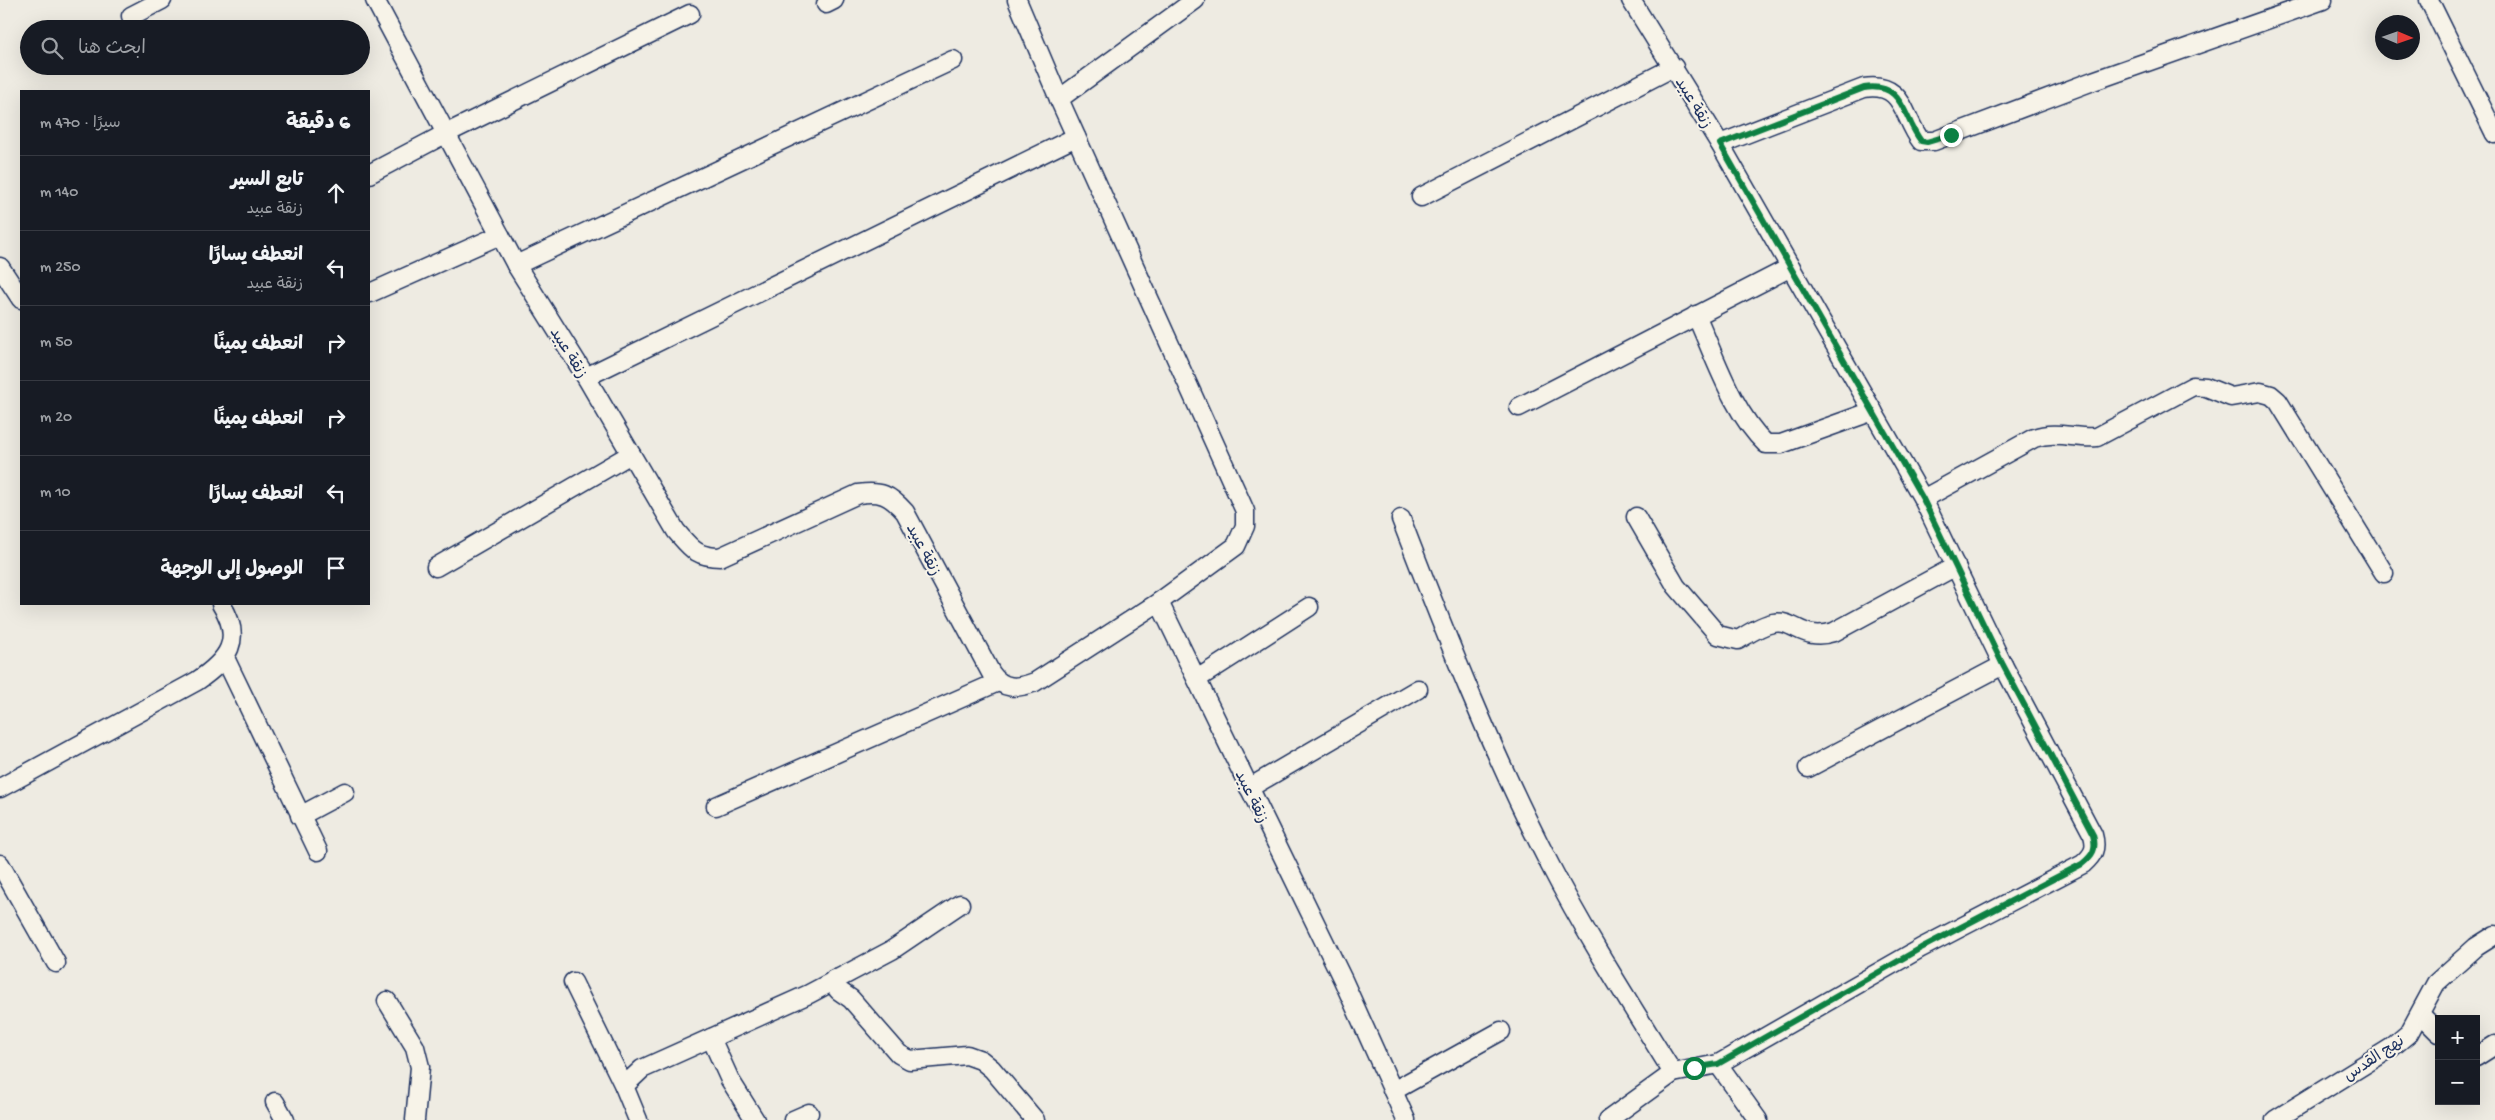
<!DOCTYPE html>
<html lang="ar">
<head>
<meta charset="utf-8">
<style>
	body { margin:0; font-family:"Gochi Hand","Playpen Sans Arabic",sans-serif; background:#20242c; color:#f1f3f6; direction:rtl }
	.controls { position:absolute; right:15px; bottom:15px; display:grid; overflow:hidden; border-radius:0px; box-shadow:0 5px 20px #0002 }
	.controls button { width:45px; height:45px; display:grid; place-items:center; padding:0; border:0; border-bottom:1px solid #363941; background:#171b24; color:#f1f3f6; font:25px sans-serif }
	.compass { position:absolute; left:2375px; top:15px; width:45px; height:45px; border-radius:50%; background:#171b24; box-shadow:0 5px 20px #0002; rotate:92deg }
	.stop { position:absolute; width:15px; height:15px; margin:-11px; border:4px solid #0b8043; border-radius:50%; background:#fff }
	.stop.end { background:#0b8043; border-color:#fff; box-shadow:0 1px 5px #0008 }
	.list { margin:0; padding:0; list-style:none }
	h2 { display:flex; justify-content:space-between; align-items:center; height:65px; margin:0; padding:0 20px; font-size:21px }
	h2 small { font-size:16px; font-weight:400; color:#9ea1a6 }
	.list li { display:grid; grid-template-columns:32px 1fr auto; gap:15px; align-items:center; box-sizing:border-box; height:75px; padding:0 20px; border-top:1px solid #363941 }
	.list b { display:block; font-size:19px; white-space:nowrap }
	.list p { margin:0; font-size:16px; white-space:nowrap; color:#9ea1a6 }
	.list em { font-size:16px; font-style:normal; color:#9ea1a6 }
	.icon { flex:none; width:28px; height:28px; fill:none; stroke:currentColor; stroke-width:2; stroke-linecap:round; stroke-linejoin:round }
	.map { position:relative; flex:none; width:2495px; height:1120px; overflow:hidden; direction:ltr }
	.search { position:absolute; background:#171b24; box-shadow:0 5px 20px #0002; left:20px; top:20px; width:350px; height:55px; display:flex; align-items:center; gap:12px; box-sizing:border-box; padding:0 18px; border-radius:28px; color:#9ea1a6; font-size:19px }
	.panel { position:absolute; background:#171b24; box-shadow:0 5px 20px #0002; left:20px; top:90px; width:350px; height:515px; border-radius:0px; direction:rtl }
	.map>svg:first-child { display:block }
	.lines { fill:none; stroke-linecap:round; stroke-linejoin:round }
	.minor-casing { stroke:#1b2f5e; stroke-width:21 }
	.minor { stroke:#f7f3e8; stroke-width:18 }
	.route { stroke:#0b8043; stroke-width:6 }
	.labels { text-anchor:middle; stroke-width:4; stroke-linejoin:round; paint-order:stroke }
	.street-label { font-size:16px; fill:#1b2f5e; stroke:#f7f3e8 }
</style>
</head>
<body>
<div class="map">
<svg width="2495" height="1120" viewBox="0 0 2495 1120">
	<rect width="100%" height="100%" fill="#eeebe2"/>
	<filter id="ink" filterUnits="userSpaceOnUse"><feTurbulence type="fractalNoise" baseFrequency=".02" numOctaves="2"/><feDisplacementMap in="SourceGraphic" scale="10" xChannelSelector="R" yChannelSelector="G"/><feConvolveMatrix kernelMatrix="1 2 1 2 8 2 1 2 1" color-interpolation-filters="sRGB"/></filter>
	<g filter="url(#ink)">
		<g class="lines">
			<g class="minor-casing">
				<g id="minor">
					<path d="M375 0 516 265 586 377 676 531C691 548 696 557 720 557L858 494C881 491 889 494 905 512L991 673C1003 690 1017 689 1035 682L1159 602 1343 980 1406 1120"/>
					<path d="M1017 0 1059 99 1245 511V526L1236 546 1159 602"/>
					<path d="M2429 0 2495 134"/>
					<path d="M826 4 834 0"/>
					<path d="M131 16 162 0"/>
					<path d="M1059 99 1195 0"/>
					<path d="M1720 144 1864 88C1905 82 1902 116 1921 141H1934L2093 81 2323 0"/>
					<path d="M369 174 445 134 690 14"/>
					<path d="M1421 197 1674 67"/>
					<path d="M516 265 953 60"/>
					<path d="M0 267 21 299"/>
					<path d="M370 293 500 235"/>
					<path d="M1696 315C1715 357 1733 413 1766 444H1781L1873 411"/>
					<path d="M586 377 1076 137"/>
					<path d="M1519 407 1791 267"/>
					<path d="M1923 499 2034 438C2056 430 2075 439 2097 437L2193 386 2206 387 2231 397 2260 392 2271 395 2278 401 2384 573"/>
					<path d="M1636 517 1676 586 1718 635 1738 640C1748 634 1761 625 1773 623 1795 619 1802 642 1834 632L1956 566"/>
					<path d="M1401 519C1446 636 1492 753 1550 865 1587 937 1631 1005 1673 1073"/>
					<path d="M436 567 631 454"/>
					<path d="M225 658 318 851"/>
					<path d="M1197 679 1309 607"/>
					<path d="M1808 768 2003 665"/>
					<path d="M0 788 197 681C228 660 244 640 221 604"/>
					<path d="M1249 788 1418 689"/>
					<path d="M716 806 998 682"/>
					<path d="M300 816 345 792"/>
					<path d="M0 864 56 963"/>
					<path d="M834 979 838 990 851 999 899 1054 910 1060 967 1055 981 1060 992 1069 1035 1120"/>
					<path d="M573 982 624 1086"/>
					<path d="M387 1001 415 1047 420 1067 415 1120"/>
					<path d="M2420 1014 2439 1033"/>
					<path d="M711 1038 730 1080 755 1120"/>
					<path d="M2476 1057 2495 1045"/>
					<path d="M1718 1064 1758 1120"/>
					<path d="M1393 1091 1501 1031"/>
					<path d="M275 1102 285 1120"/>
					<path d="M638 1120 624 1086 642 1069 809 994 892 950 960 904"/>
					<path d="M793 1120 809 1113"/>
					<path d="M1608 1120 1673 1073 1718 1064 1921 948 2083 864C2093 855 2097 849 2093 835L2003 665 1923 499 1720 144 1631 0"/>
					<path d="M2275 1120 2391 1048 2409 1033 2436 983 2476 947 2495 935"/>
				</g>
			</g>
			<use href="#minor" class="minor"/>
		</g>
	</g>
	<g class="lines" filter="url(#ink)">
		<path class="route" d="M1694 1068 1718 1064 1921 948 2082 864C2093 855 2097 849 2093 835L2003 665 1923 499 1720 144 1864 88C1905 82 1902 116 1921 141L1927 142 1951 135"/>
	</g>
	<g class="labels">
		<g class="street-label">
			<text transform="translate(1695 102) rotate(59)" y="6">زنقة عبيد</text>
			<text transform="translate(570 352) rotate(58)" y="6">زنقة عبيد</text>
			<text transform="translate(925 549) rotate(62)" y="6">زنقة عبيد</text>
			<text transform="translate(1253 796) rotate(64)" y="6">زنقة عبيد</text>
			<text transform="translate(2373 1057) rotate(-34)" y="6">نهج القدس</text>
		</g>
	</g>
</svg>
<div class="controls">
<button>+</button>
<button>−</button>
</div>
<svg class="compass" viewBox="-18 -18 36 36"><path d="M0-13l5 13h-10z" fill="#e53935"/><path d="M0 13l5-13h-10z" fill="#9ea1a6"/></svg>
<div class="stop" style="left:1694px;top:1068px"></div>
<div class="stop end" style="left:1951px;top:135px"></div>
<div class="search"><svg class="icon" aria-label="search" viewBox="0 0 24 24"><circle cx="10" cy="10" r="6"/><path d="M15 15l6 6"/></svg>ابحث هنا</div>
<section class="panel">
<h2>6 دقيقة<small>سيرًا · 470 m</small></h2>
<ul class="list">
<li><svg class="icon" aria-label="ahead" viewBox="0 0 24 24"><path d="M12 20V5M6 11l6-6 6 6"/></svg><div><b>تابع السير</b><p>زنقة عبيد</p></div><em>140 m</em></li>
<li><svg class="icon" aria-label="left" viewBox="0 0 24 24"><path d="M17 20v-9H6M10 6l-5 5 5 5"/></svg><div><b>انعطف يسارًا</b><p>زنقة عبيد</p></div><em>250 m</em></li>
<li><svg class="icon" aria-label="right" viewBox="0 0 24 24"><path d="M7 20v-9h11M14 6l5 5-5 5"/></svg><div><b>انعطف يمينًا</b></div><em>50 m</em></li>
<li><svg class="icon" aria-label="right" viewBox="0 0 24 24"><path d="M7 20v-9h11M14 6l5 5-5 5"/></svg><div><b>انعطف يمينًا</b></div><em>20 m</em></li>
<li><svg class="icon" aria-label="left" viewBox="0 0 24 24"><path d="M17 20v-9H6M10 6l-5 5 5 5"/></svg><div><b>انعطف يسارًا</b></div><em>10 m</em></li>
<li><svg class="icon" aria-label="arrive" viewBox="0 0 24 24"><path d="M6 21V4h12l-3 4 3 4H6"/></svg><div><b>الوصول إلى الوجهة</b></div></li>
</ul>
</section>
</div>
</body>
</html>
